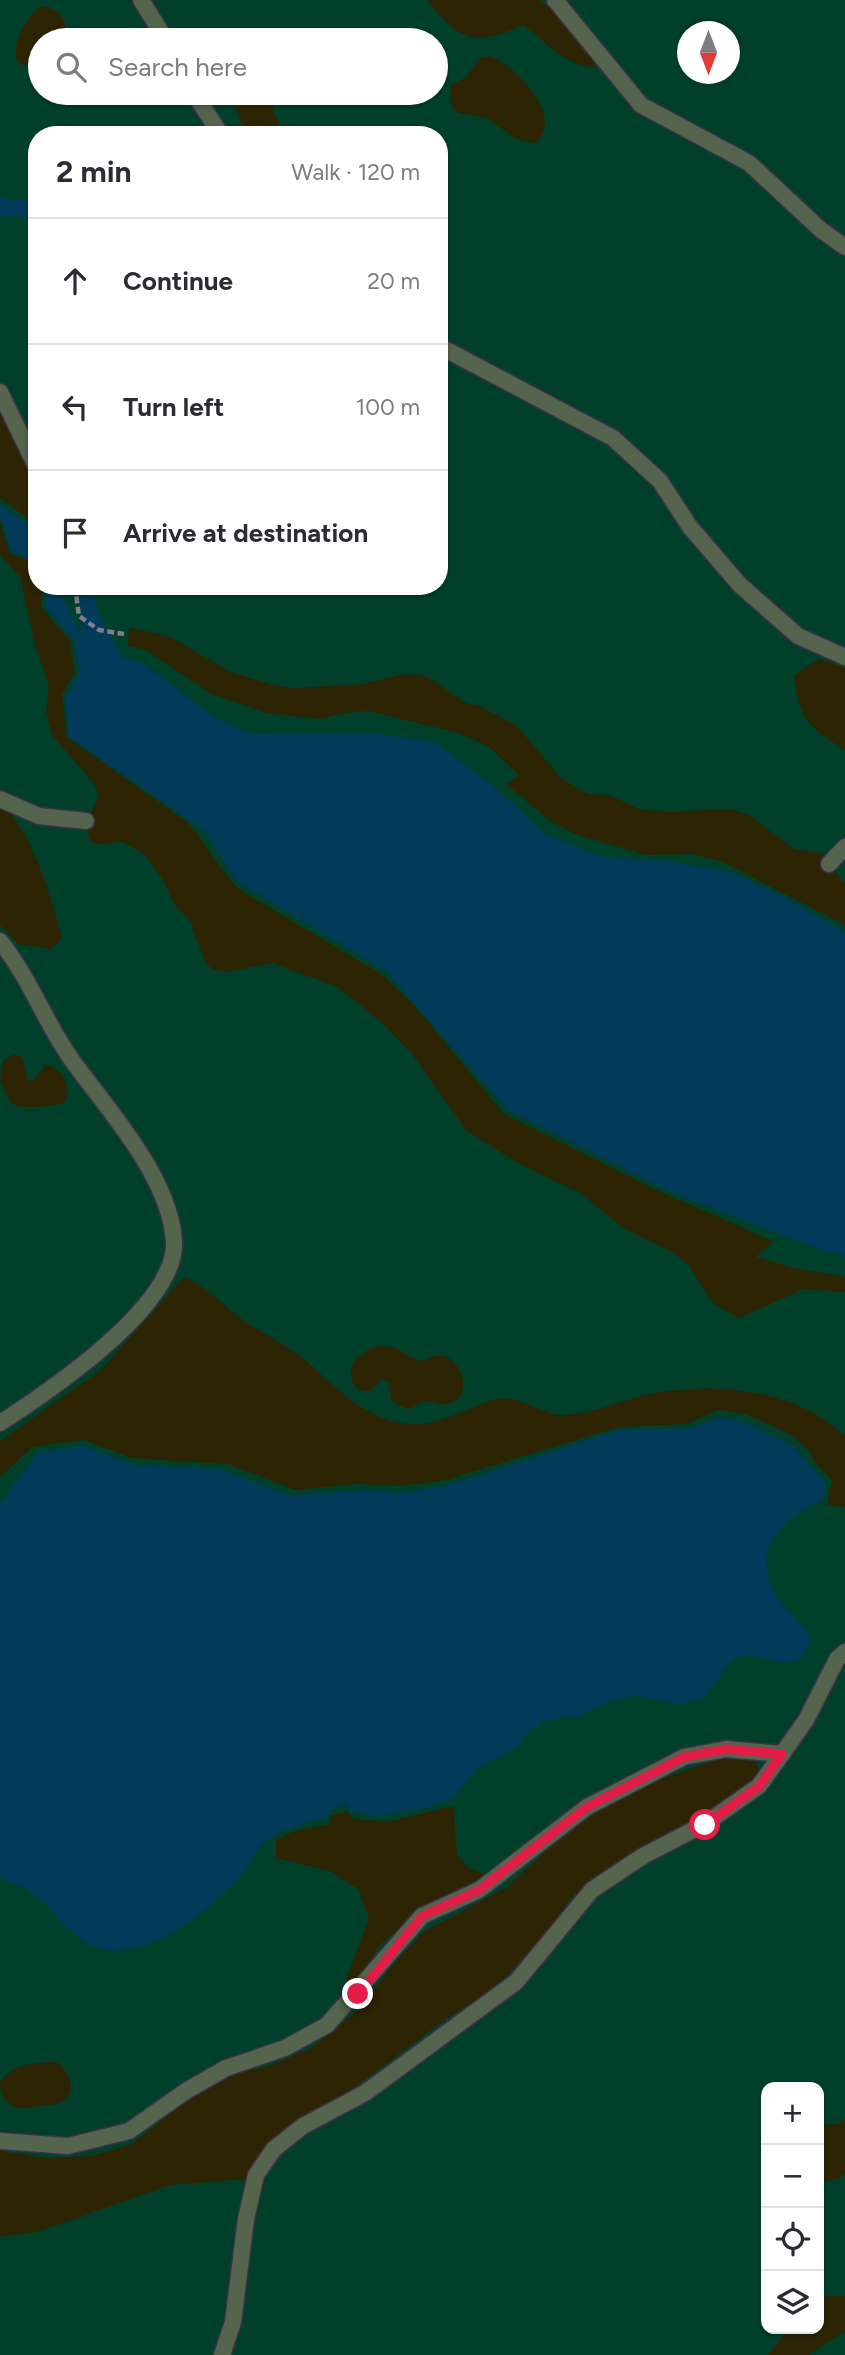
<!DOCTYPE html>
<html lang="en">
<head>
<meta charset="utf-8">
<style>
	body { margin:0; font-family:Figtree,sans-serif; background:#f2f2f3; color:#2b2b33 }
	.controls { position:absolute; right:21px; bottom:21px; display:grid; overflow:hidden; border-radius:14px; box-shadow:0 2px 5px #0004 }
	.controls button { width:63px; height:63px; display:grid; place-items:center; padding:0; border:0; border-bottom:2px solid #e1e1e2; background:#fff; color:#2b2b33; font:35px sans-serif }
	.compass { position:absolute; left:677px; top:21px; width:63px; height:63px; border-radius:50%; background:#fff; box-shadow:0 2px 5px #0004; rotate:180deg }
	.stop { position:absolute; width:21px; height:21px; margin:-16px; border:5px solid #e11d48; border-radius:50%; background:#fff }
	.stop.end { background:#e11d48; border-color:#fff; box-shadow:0 2px 7px #0008 }
	.list { margin:0; padding:0; list-style:none }
	h2 { display:flex; justify-content:space-between; align-items:center; height:91px; margin:0; padding:0 28px; font-size:30px }
	h2 small { font-size:23px; font-weight:400; color:#7c7c81 }
	.list li { display:grid; grid-template-columns:46px 1fr auto; gap:21px; align-items:center; box-sizing:border-box; height:126px; padding:0 28px; border-top:2px solid #e1e1e2 }
	.list b { display:block; font-size:26px; white-space:nowrap }
	.list em { font-size:23px; font-style:normal; color:#7c7c81 }
	.icon { flex:none; width:38px; height:38px; fill:none; stroke:currentColor; stroke-width:2; stroke-linecap:round; stroke-linejoin:round }
	.map { position:relative; flex:none; width:845px; height:2355px; overflow:hidden }
	.search { position:absolute; background:#fff; box-shadow:0 2px 5px #0004; left:28px; top:28px; width:420px; height:77px; display:flex; align-items:center; gap:18px; box-sizing:border-box; padding:0 24px; border-radius:38px; color:#7c7c81; font-size:26px }
	.panel { position:absolute; background:#fff; box-shadow:0 2px 5px #0004; left:28px; top:126px; width:420px; height:469px; border-radius:28px }
	.map>svg:first-child { display:block }
	.green { fill:#00402b; fill-rule:evenodd }
	.sand { fill:#2c2403 }
	.water { fill:#013b59 }
	.lines { fill:none; stroke-linecap:round; stroke-linejoin:round }
	.lane-casing { stroke:#3c3147; stroke-width:19 }
	.path { stroke:#837b8d; stroke-width:4.5; stroke-dasharray:7 3.5; stroke-linecap:butt }
	.lane { stroke:#54644d; stroke-width:16 }
	.route { stroke:#e11d48; stroke-width:9 }
</style>
</head>
<body>
<div class="map">
<svg width="845" height="2355" viewBox="0 0 845 2355">
	<rect width="100%" height="100%" fill="#22172e"/>
	<path class="green" d="M0 0H845V2355H0ZM688 32H730V74H688ZM40 40H436V93H40ZM37 135H439V586H37ZM766 2087H819V2329H766Z"/>
	<g class="sand">
		<path d="M427 0H540L576 32 598 66C573 72 542 39 523 25 473 48 460 41 427 0Z"/>
		<path d="M42 6C60 8 72 23 62 40H40V66L23 65 17 60C11 45 27 13 42 6Z"/>
		<path d="M489 56C512 62 569 120 534 143L517 139 486 118 458 113 451 105 450 86 466 77 480 58Z"/>
		<path d="M230 93H275L273 114 279 121 281 135H246Z"/>
		<path d="M0 412 37 483V525L0 498Z"/>
		<path d="M0 522 9 552 29 561 37 571V586H42L41 607 69 640 75 672 62 695 67 737 186 821C208 843 219 873 243 892L380 973 414 1005 504 1114 661 1192 773 1241 756 1257 794 1268 845 1277V1292L804 1289 739 1318 713 1303 688 1264 674 1253 625 1229 580 1193 518 1163 466 1130 412 1054 381 1022 338 987 272 963 227 972 212 969 205 962 190 921 174 904 163 880 144 854 123 842 100 844 90 841 86 826 99 794 92 781 52 735 46 713 49 686 35 645 20 577 0 555Z"/>
		<path d="M129 627 170 637 231 672 273 685 293 688 363 684 404 674 426 676 466 703 481 707 516 725 561 778 588 794 609 795 639 809 665 812 730 809 749 815 794 849 823 854 845 884V925L723 862 693 854 645 855 575 834 550 821 506 784 519 775 489 747 459 733 369 711 344 713 320 719 267 713 212 694 146 650 128 646Z"/>
		<path d="M819 659 845 667V750C808 726 800 721 794 675Z"/>
		<path d="M0 805C30 823 53 903 62 938L51 949 18 944 0 925Z"/>
		<path d="M14 1054 22 1057 28 1080H34L45 1065C62 1067 72 1087 65 1102 53 1107 21 1110 10 1103L0 1080 3 1061Z"/>
		<path d="M184 1277C210 1289 217 1300 239 1317 260 1333 285 1343 305 1360 335 1386 360 1415 401 1423 436 1430 465 1407 497 1399 518 1394 542 1415 563 1415 591 1414 618 1402 645 1395 708 1381 797 1388 845 1436V1507L827 1505 832 1480 816 1464 808 1449 788 1433 746 1414 718 1410 686 1424 619 1427 442 1481 399 1486 356 1484 295 1490 228 1464 131 1458 84 1440 32 1447 0 1477V1441L101 1370Z"/>
		<path d="M380 1346 393 1347 419 1361C428 1361 434 1353 445 1356 462 1363 471 1390 455 1401 444 1408 439 1402 428 1401 421 1401 416 1407 408 1409L392 1402 389 1383 382 1379 370 1391 358 1390C340 1368 358 1351 380 1346Z"/>
		<path d="M720 1759 755 1761 760 1772 747 1789 715 1812 610 1867 573 1896 538 1943 496 1987 442 2022 335 2102 247 2179 170 2185 40 2231 0 2237V2151L45 2158 91 2156 132 2144 181 2105 236 2073 269 2066 313 2047 360 2009 390 1968 423 1932 506 1888 569 1829 648 1783Z"/>
		<path d="M453 1806 457 1855 468 1868 495 1877 417 1914 381 1944 343 2001 344 1985 369 1918 358 1889 330 1871 276 1858V1840L294 1831 330 1824 332 1815 347 1811 354 1819 387 1822Z"/>
		<path d="M57 2062C69 2073 80 2094 59 2103 54 2106 49 2104 43 2105 21 2112 0 2108 0 2082 15 2062 34 2063 57 2062Z"/>
		<path d="M845 2119V2173L838 2179 819 2182V2125L839 2124Z"/>
		<path d="M827 2296H845V2331L808 2355H768L788 2329H819V2300Z"/>
	</g>
	<g class="water">
		<path d="M0 198 23 200 37 207V224L27 217 0 216Z"/>
		<path d="M0 505 37 531V565L11 550 0 515Z"/>
		<path d="M46 586H58L79 630 83 631 79 596 82 586H95C90 608 114 637 122 657L142 663 216 718 252 734 371 733 434 742 488 782 546 834 598 856 667 861 731 872 777 893 845 932V1255L827 1252 666 1190 508 1110 385 970 237 881 205 831 68 736 65 699 80 672 74 639 45 607Z"/>
		<path d="M720 1418 741 1421 792 1445 826 1483 823 1500C783 1517 749 1550 776 1595 786 1613 804 1621 812 1641L798 1661 788 1663 751 1656 736 1657 726 1666 706 1696 693 1702 677 1704 635 1695 613 1700 579 1716 544 1721 528 1732 516 1749 476 1769 454 1798 429 1807 379 1816 350 1812 346 1803 327 1811 328 1816C306 1824 278 1828 261 1845 255 1851 252 1861 247 1868 219 1905 138 1972 89 1944 65 1931 51 1906 29 1891 21 1885 9 1882 0 1878V1504L38 1452 83 1446 135 1465 219 1469 291 1496 366 1490 398 1493 446 1486 619 1430 690 1428Z"/>
	</g>
	<g class="lines">
		<g class="lane-casing">
			<g id="lane">
				<path d="M141 0 166 40"/>
				<path d="M555 0 641 105 749 163 821 230 845 247"/>
				<path d="M194 93 221 135"/>
				<path d="M439 346 613 438 660 481 690 527 740 585 798 636 845 657"/>
				<path d="M0 392 37 468"/>
				<path d="M0 799 39 816 86 821"/>
				<path d="M829 864 845 847"/>
				<path d="M0 941C30 978 46 1025 74 1063 110 1112 170 1178 174 1241 178 1305 48 1392 0 1423"/>
				<path d="M782 1754 806 1720 837 1659 845 1652"/>
				<path d="M0 2141 68 2146 129 2131 186 2091 226 2068 285 2048 327 2025 422 1916 479 1890 587 1807 684 1757 726 1749 782 1754 759 1786 705 1824 643 1856 592 1890 516 1982 365 2093 303 2126 274 2149 256 2175 246 2219 233 2322 222 2355"/>
			</g>
		</g>
		<path class="path" d="M75 586 79 616 99 630 124 634"/>
		<use href="#lane" class="lane"/>
	</g>
	<g class="lines">
		<path class="route" d="M358 1994 422 1916 479 1890 587 1807 684 1757 726 1749 782 1754 759 1786 705 1825"/>
	</g>
</svg>
<div class="controls">
<button>+</button>
<button>−</button>
<button><svg class="icon" aria-label="locate" viewBox="0 0 24 24"><circle cx="12" cy="12" r="6"/><path d="M12 2v4M12 18v4M2 12h4M18 12h4"/></svg></button>
<button><svg class="icon" aria-label="layers" viewBox="0 0 24 24"><path d="M12 4l9 5-9 5-9-5zM3 14l9 5 9-5"/></svg></button>
</div>
<svg class="compass" viewBox="-18 -18 36 36"><path d="M0-13l5 13h-10z" fill="#e53935"/><path d="M0 13l5-13h-10z" fill="#7c7c81"/></svg>
<div class="stop" style="left:705px;top:1825px"></div>
<div class="stop end" style="left:358px;top:1994px"></div>
<div class="search"><svg class="icon" aria-label="search" viewBox="0 0 24 24"><circle cx="10" cy="10" r="6"/><path d="M15 15l6 6"/></svg>Search here</div>
<section class="panel">
<h2>2 min<small>Walk · 120 m</small></h2>
<ul class="list">
<li><svg class="icon" aria-label="ahead" viewBox="0 0 24 24"><path d="M12 20V5M6 11l6-6 6 6"/></svg><div><b>Continue</b></div><em>20 m</em></li>
<li><svg class="icon" aria-label="left" viewBox="0 0 24 24"><path d="M17 20v-9H6M10 6l-5 5 5 5"/></svg><div><b>Turn left</b></div><em>100 m</em></li>
<li><svg class="icon" aria-label="arrive" viewBox="0 0 24 24"><path d="M6 21V4h12l-3 4 3 4H6"/></svg><div><b>Arrive at destination</b></div></li>
</ul>
</section>
</div>
</body>
</html>
